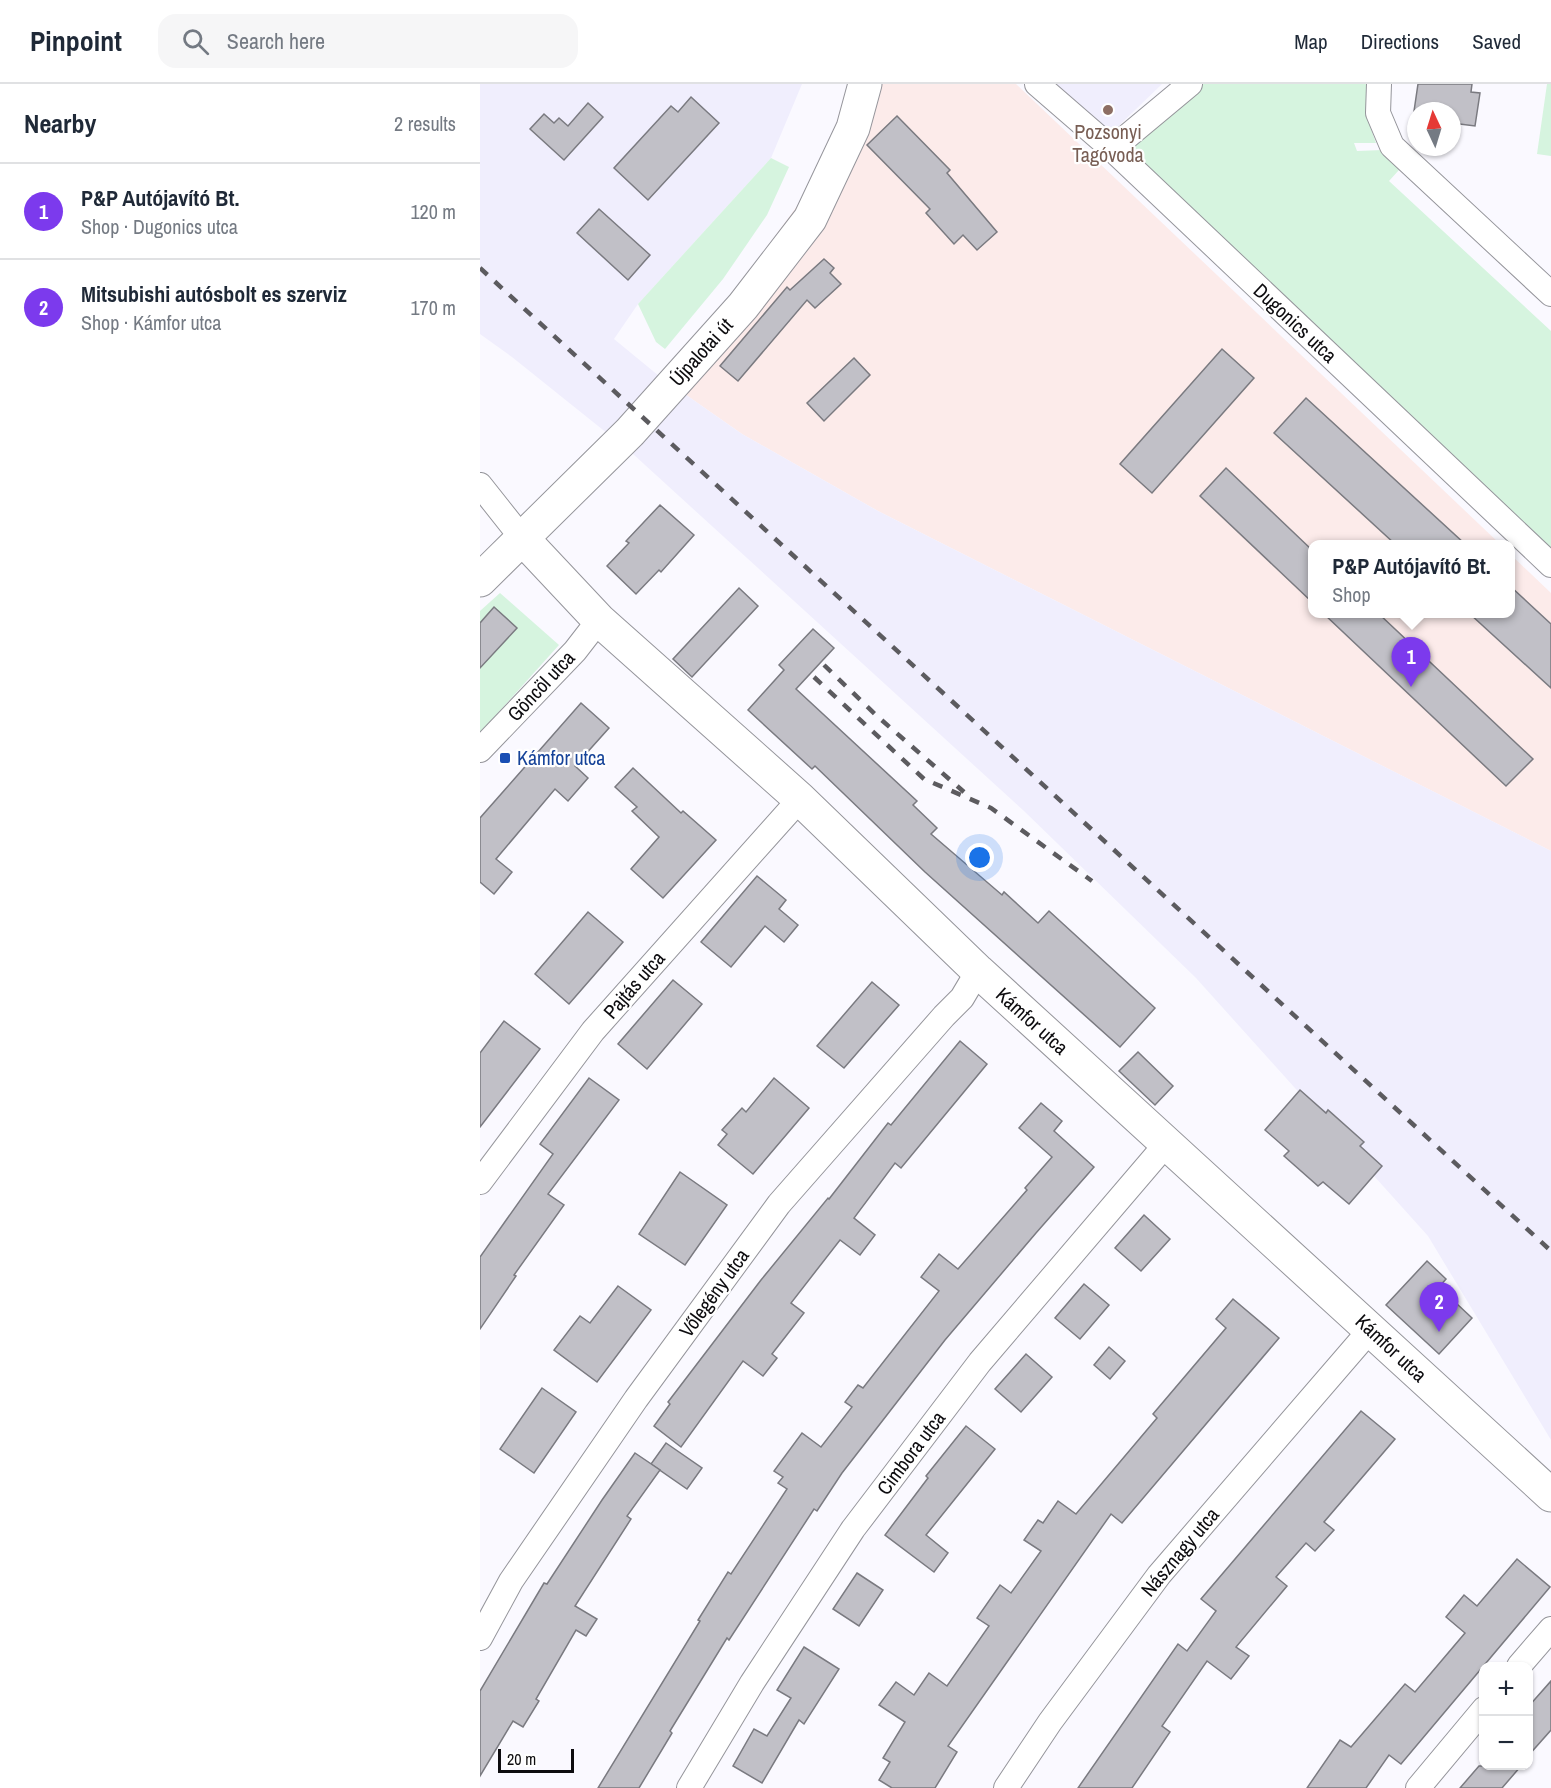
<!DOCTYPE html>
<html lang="en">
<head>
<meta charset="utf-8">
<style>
	body { margin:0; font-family:"Archivo Narrow",sans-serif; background:#f6f6f7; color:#1f2937 }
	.controls { position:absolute; right:18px; bottom:18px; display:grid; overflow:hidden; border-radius:12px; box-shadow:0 2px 4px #0004 }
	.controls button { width:54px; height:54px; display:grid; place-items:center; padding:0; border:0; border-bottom:2px solid #e0e1e3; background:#fff; color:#1f2937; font:30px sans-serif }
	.compass { position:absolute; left:927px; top:18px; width:54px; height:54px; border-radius:50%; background:#fff; box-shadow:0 2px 4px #0004; rotate:356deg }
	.scale { position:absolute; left:18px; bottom:15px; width:76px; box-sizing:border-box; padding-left:6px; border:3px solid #0d0c0f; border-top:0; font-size:16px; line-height:21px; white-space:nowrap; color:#0d0c0f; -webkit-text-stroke:4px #fff; paint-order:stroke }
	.you { position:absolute; left:500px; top:774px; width:21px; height:21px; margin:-15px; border:4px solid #fff; border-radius:50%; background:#1a73e8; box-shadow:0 0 0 9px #1a73e833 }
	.badge { display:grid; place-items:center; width:39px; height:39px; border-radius:50%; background:#7c3aed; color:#fff; font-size:20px; font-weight:700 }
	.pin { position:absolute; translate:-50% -50px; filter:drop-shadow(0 2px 3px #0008) }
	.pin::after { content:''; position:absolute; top:32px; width:21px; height:18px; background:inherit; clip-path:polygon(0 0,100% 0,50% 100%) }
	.popup { position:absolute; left:828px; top:456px; width:207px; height:78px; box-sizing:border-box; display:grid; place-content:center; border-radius:12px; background:#fff; filter:drop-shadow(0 2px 4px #0005); font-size:20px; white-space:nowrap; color:#747a83 }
	.popup b { font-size:22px; color:#1f2937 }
	.popup::after { content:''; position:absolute; left:50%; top:100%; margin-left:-12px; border:12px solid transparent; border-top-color:#fff }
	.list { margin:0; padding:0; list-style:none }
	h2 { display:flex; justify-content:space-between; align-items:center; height:78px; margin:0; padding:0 24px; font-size:26px }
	h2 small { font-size:20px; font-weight:400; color:#747a83 }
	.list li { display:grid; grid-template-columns:39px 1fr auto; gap:18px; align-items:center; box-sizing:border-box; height:96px; padding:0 24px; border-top:2px solid #e0e1e3 }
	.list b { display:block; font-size:22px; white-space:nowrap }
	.list p { margin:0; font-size:20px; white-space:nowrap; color:#747a83 }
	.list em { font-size:20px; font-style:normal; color:#747a83 }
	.icon { flex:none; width:33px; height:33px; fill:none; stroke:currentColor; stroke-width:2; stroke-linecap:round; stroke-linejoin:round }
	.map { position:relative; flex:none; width:1071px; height:1704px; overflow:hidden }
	header { display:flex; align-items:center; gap:36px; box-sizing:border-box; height:84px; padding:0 30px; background:#fff; border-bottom:2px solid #e0e1e3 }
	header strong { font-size:28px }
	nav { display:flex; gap:33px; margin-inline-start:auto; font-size:21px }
	.search { width:420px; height:54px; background:#f6f6f7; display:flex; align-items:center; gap:15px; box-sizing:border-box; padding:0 21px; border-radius:18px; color:#747a83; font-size:22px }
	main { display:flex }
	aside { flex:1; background:#fff }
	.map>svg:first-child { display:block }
	.commercial { fill:#fcebea }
	.built { fill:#f0eefd }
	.green { fill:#d6f4df }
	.building { fill:#c1c0c7; stroke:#7a7a80; stroke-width:1.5 }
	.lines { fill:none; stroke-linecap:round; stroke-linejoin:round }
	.street-casing { stroke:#95959b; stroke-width:26 }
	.secondary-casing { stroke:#95959b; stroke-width:35 }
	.street { stroke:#fff; stroke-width:24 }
	.secondary { stroke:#fff; stroke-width:33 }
	.rail { stroke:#5c5b5f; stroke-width:4.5; stroke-dasharray:10 10; stroke-linecap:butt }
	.education-dot { fill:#8d6e63; stroke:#fff; stroke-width:2 }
	.transit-dot { fill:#1a4fb4; stroke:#fff; stroke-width:2 }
	.labels { text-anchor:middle; stroke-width:4.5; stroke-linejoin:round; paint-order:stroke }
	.education-label { font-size:20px; fill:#785e54; stroke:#fff }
	.street-label { font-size:20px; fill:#0d0c0f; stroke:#fff }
	.transit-label { font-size:20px; fill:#164399; stroke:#fff; text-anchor:start }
</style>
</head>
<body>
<header>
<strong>Pinpoint</strong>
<div class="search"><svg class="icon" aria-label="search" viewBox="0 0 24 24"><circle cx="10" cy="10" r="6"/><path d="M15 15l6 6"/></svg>Search here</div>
<nav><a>Map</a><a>Directions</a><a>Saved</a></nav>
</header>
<main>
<aside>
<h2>Nearby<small>2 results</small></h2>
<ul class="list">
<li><span class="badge">1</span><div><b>P&amp;P Autójavító Bt.</b><p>Shop · Dugonics utca</p></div><em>120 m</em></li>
<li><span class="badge">2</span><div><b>Mitsubishi autósbolt es szerviz</b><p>Shop · Kámfor utca</p></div><em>170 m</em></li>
</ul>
</aside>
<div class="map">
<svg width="1071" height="1704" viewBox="0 0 1071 1704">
	<rect width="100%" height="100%" fill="#faf9ff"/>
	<path class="commercial" d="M368 0H536L1020 460H832V530H1030V470L1071 509V767L398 427 262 350 179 292 256 205 323 114 353 50Z"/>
	<g class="built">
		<path d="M0 0H322L291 74 158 220 134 255 179 292 262 350 398 427 1071 767V1356L948 1152 716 894 544 727 153 370 32 273 0 250Z"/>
		<path d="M573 0H682L628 52Z"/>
	</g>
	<g class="green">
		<path d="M716 0H888L886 31 896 59H874L877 67 903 66 919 86 909 97 1071 247V481L636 69Z"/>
		<path d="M1067 0H1071V72L1057 70Z"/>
		<path d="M291 74 309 83 287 131 243 195 185 265 176 258 158 220Z"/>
		<path d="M20 509 79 561 0 649V527Z"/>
	</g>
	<g class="building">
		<path d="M938 0H992L991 8 1000 9 995 42 972 39V27H936V34H933Z"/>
		<path d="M211 13 239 39 168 116 134 84 191 22 198 28Z"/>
		<path d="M108 19 123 33 84 76 50 45 64 30 74 39 79 34 88 42Z"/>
		<path d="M417 32 470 86 467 89 517 148 497 166 483 151 474 160 446 129 450 125 387 61Z"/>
		<path d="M119 125 170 171 148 196 97 149Z"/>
		<path d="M344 175 354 184 350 189 361 200 335 224 327 216 258 297 240 282 307 203 310 206Z"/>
		<path d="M742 265 774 294 672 409 640 380Z"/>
		<path d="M374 274 390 291 344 337 327 319Z"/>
		<path d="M826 314 985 460H915L794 349Z"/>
		<path d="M746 384 832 466V518L720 412Z"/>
		<path d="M180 421 214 451 181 488 179 486 156 510 127 482 149 459 146 457Z"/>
		<path d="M1030 502 1071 540V604L990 530H1030Z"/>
		<path d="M259 504 278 522 212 593 193 575Z"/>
		<path d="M14 523 37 544 0 584V539Z"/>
		<path d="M844 530H899L1053 675 1026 702Z"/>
		<path d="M333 545 354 564 316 605 437 717 433 721 457 744 451 750 522 811 524 808 558 839 569 827 675 924 640 963 445 788 335 682 332 685 268 626 304 586 299 581Z"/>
		<path d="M101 619 129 644 95 682 108 694 88 717 75 705 16 775 32 788 14 810 0 798V734Z"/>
		<path d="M153 684 201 729 203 727 236 756 183 814 151 785 179 753 152 727 157 723 135 703Z"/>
		<path d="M277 792 306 816 299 825 318 841 304 858 285 842 251 883 221 858Z"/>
		<path d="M108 828 143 858 89 920 55 890Z"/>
		<path d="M193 896 222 920 167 985 138 960Z"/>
		<path d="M392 898 419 921 364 984 337 962Z"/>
		<path d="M24 937 60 965 0 1043V969Z"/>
		<path d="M480 957 507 980 421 1084 415 1079 374 1134 395 1151 380 1171 360 1156 311 1219 324 1229 292 1270 297 1274 283 1292 263 1277 201 1363 174 1342 190 1320 188 1318 281 1196 348 1114 349 1115 408 1039 411 1041Z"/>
		<path d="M658 968 693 1002 675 1021 639 987Z"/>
		<path d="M109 994 139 1016 68 1110 84 1121 34 1191 36 1192 0 1245V1173L73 1070 60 1060Z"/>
		<path d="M294 994 329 1024 273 1090 238 1061 247 1050 242 1046 262 1024 266 1028Z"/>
		<path d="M820 1006 846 1029 848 1026 884 1058 880 1062 902 1082 869 1120 843 1098 838 1102 804 1072 809 1067 785 1046Z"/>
		<path d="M561 1019 582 1037 574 1047 614 1083 556 1149 465 1256 362 1389 337 1427 334 1425 249 1556 247 1554 190 1647 192 1649 159 1704H118L220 1537 218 1536 248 1488 251 1490 307 1405 298 1399 303 1393 294 1387 322 1349 341 1363 372 1323 365 1318 378 1301 383 1304 459 1207 441 1193 459 1170 478 1185 547 1106 545 1104 572 1073 539 1044Z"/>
		<path d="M200 1088 247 1121 205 1181 159 1150Z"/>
		<path d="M664 1131 690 1155 661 1187 635 1164Z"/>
		<path d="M947 1177 966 1195 959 1203 992 1234 959 1270 906 1221Z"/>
		<path d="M604 1200 629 1221 600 1255 575 1234Z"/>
		<path d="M138 1202 171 1226 117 1298 74 1266 100 1232 110 1239Z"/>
		<path d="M753 1215 799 1254 642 1439 631 1430 468 1662 477 1668 455 1704H412L399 1696 410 1678 403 1674 425 1638 399 1621 416 1598 434 1611 449 1589 467 1602 509 1542 497 1534 520 1501 531 1509 561 1467 544 1456 558 1436 563 1439 578 1417 596 1430 677 1334 673 1330 746 1244 736 1235Z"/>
		<path d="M629 1263 645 1277 630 1295 614 1281Z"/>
		<path d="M546 1270 572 1293 541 1328 515 1305Z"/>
		<path d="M62 1304 96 1328 54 1389 20 1365Z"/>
		<path d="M881 1327 915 1355 844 1438 854 1446 835 1467 826 1459 796 1493 807 1502 756 1563 769 1572 751 1595 727 1577 682 1642 690 1648 652 1704H598L698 1560 707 1567 736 1527 721 1515Z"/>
		<path d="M486 1342 515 1365 446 1451 468 1469 454 1488 405 1451 448 1394 446 1392Z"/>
		<path d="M186 1359 222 1384 207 1405 171 1380Z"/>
		<path d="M155 1369 180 1386 147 1432 151 1435 95 1522 117 1535 106 1552 96 1546 56 1615 59 1617 43 1643 33 1637 0 1692V1607L64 1499 67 1500 122 1416Z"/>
		<path d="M1037 1475 1070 1503 921 1680 909 1671 886 1704H827L860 1656 871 1663 925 1600 935 1608 985 1549 966 1533 984 1511 997 1522Z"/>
		<path d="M377 1489 403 1506 379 1542 353 1525Z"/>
		<path d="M324 1563 359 1585 324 1640 319 1636 282 1699 253 1682 274 1645 287 1652 311 1614 297 1606Z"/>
		<path d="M1071 1597V1646L1048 1672V1623Z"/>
		<path d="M999 1682H1041L1022 1704H980Z"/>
	</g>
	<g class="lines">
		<g class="street-casing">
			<g id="street">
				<path d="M557 0 632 65 1071 481"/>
				<path d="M899 0 898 29 912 62 1071 210"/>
				<path d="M632 65 710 0"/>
				<path d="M0 401 42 454"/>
				<path d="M0 666 95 567 119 536"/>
				<path d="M0 1098 113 947 320 715"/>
				<path d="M0 1554 31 1497 156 1315 299 1120 464 932 482 914 498 887"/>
				<path d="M1039 1582 1071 1545"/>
				<path d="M209 1704 272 1599 373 1445 500 1278 687 1059"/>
				<path d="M526 1704 570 1638 679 1491 891 1245"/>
				<path d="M938 1704 1004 1625"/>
			</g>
		</g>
		<g class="secondary-casing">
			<g id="secondary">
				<path d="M42 454 119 536 320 715 498 887 1071 1411"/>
				<path d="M0 496 150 348 263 222 330 135 373 44 385 0"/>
			</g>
		</g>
		<use href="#street" class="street"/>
		<use href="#secondary" class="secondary"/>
		<g class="rail">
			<path d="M0 184 1071 1167"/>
			<path d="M344 581 397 632 484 708"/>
			<path d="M334 593 444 695 511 724 612 797"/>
		</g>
	</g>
	<circle class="education-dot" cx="628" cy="26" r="6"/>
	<rect class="transit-dot" x="19" y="668" width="12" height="12" rx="3"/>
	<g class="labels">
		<g class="education-label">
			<text x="628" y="55">Pozsonyi<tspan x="628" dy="23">Tagóvoda</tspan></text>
		</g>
		<g class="street-label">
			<text transform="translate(815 239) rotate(43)" y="7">Dugonics utca</text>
			<text transform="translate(221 268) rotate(-48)" y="7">Újpalotai út</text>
			<text transform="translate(61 602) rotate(-47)" y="7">Göncöl utca</text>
			<text transform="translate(154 901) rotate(-49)" y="7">Pajtás utca</text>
			<text transform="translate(552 937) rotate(42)" y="7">Kámfor utca</text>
			<text transform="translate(234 1209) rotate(-54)" y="7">Vőlegény utca</text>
			<text transform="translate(911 1264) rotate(43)" y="7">Kámfor utca</text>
			<text transform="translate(431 1369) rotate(-53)" y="7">Cimbora utca</text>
			<text transform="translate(700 1468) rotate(-50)" y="7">Násznagy utca</text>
		</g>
		<g class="transit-label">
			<text x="37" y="681">Kámfor utca</text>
		</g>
	</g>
</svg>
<div class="controls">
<button>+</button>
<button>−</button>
</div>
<svg class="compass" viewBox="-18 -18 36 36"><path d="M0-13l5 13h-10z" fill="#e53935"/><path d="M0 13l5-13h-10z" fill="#747a83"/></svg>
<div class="scale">20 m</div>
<div class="you"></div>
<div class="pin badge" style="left:931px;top:603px">1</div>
<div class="popup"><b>P&amp;P Autójavító Bt.</b>Shop</div>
<div class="pin badge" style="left:959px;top:1248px">2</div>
</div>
</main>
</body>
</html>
